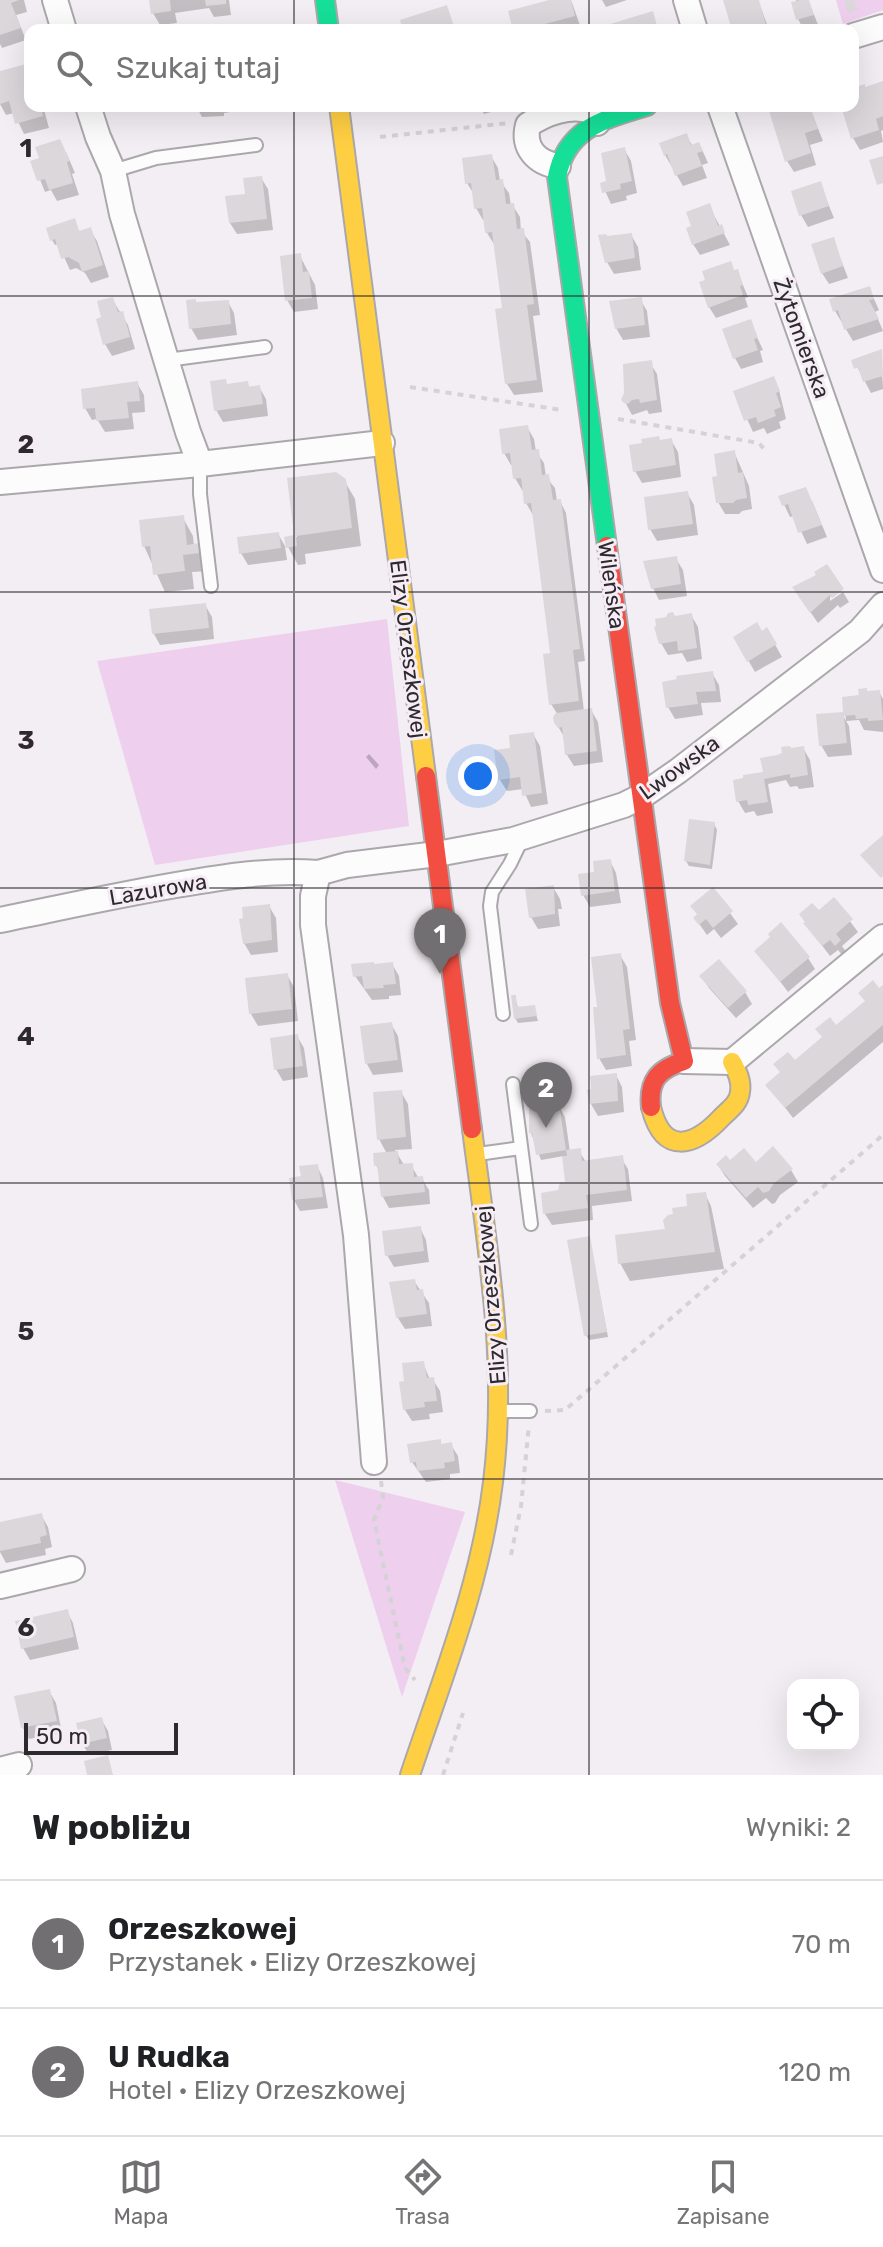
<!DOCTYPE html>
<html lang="pl">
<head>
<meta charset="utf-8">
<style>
	body { margin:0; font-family:Rubik,sans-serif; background:#f2f2f2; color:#202124 }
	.controls { position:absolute; right:24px; bottom:24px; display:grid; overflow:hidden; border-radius:16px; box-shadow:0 8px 32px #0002 }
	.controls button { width:72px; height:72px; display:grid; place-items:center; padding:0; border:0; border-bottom:2px solid #e0e0e0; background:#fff; color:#202124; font:40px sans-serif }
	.scale { position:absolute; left:24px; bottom:20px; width:154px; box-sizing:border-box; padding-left:8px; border:4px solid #2d2a2d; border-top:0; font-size:22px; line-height:28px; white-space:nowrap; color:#2d2a2d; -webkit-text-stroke:6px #f5ecf5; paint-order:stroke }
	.you { position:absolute; left:478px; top:776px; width:28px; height:28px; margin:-20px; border:6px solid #fff; border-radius:50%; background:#1a73e8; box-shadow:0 0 0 12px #1a73e833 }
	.badge { display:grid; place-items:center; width:52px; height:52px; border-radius:50%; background:#726f72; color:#fff; font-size:26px; font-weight:700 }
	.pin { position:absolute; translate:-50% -66px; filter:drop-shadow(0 2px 4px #0008) }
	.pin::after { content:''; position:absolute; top:42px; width:28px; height:24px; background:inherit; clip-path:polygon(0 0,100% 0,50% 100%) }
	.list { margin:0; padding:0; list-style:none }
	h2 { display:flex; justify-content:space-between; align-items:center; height:104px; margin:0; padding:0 32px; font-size:34px }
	h2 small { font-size:26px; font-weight:400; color:#757577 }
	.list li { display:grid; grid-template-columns:52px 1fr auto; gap:24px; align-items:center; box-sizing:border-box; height:128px; padding:0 32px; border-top:2px solid #e0e0e0 }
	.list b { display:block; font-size:30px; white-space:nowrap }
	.list p { margin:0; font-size:26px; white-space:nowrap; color:#757577 }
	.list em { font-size:26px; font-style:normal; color:#757577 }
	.icon { flex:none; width:44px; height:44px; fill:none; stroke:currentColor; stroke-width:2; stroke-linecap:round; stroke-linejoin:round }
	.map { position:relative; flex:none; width:883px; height:1775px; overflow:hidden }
	.search { position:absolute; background:#fff; box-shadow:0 8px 32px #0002; left:24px; right:24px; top:24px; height:88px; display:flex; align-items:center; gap:20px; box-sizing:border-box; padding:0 28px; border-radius:16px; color:#757577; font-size:30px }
	.sheet { height:360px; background:#fff }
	nav { display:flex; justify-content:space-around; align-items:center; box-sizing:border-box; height:112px; border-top:2px solid #e0e0e0; background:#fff; font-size:22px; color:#757577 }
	nav a { display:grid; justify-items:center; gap:4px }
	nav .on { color:#726f72 }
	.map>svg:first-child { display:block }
	.green { fill:#eecfee }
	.shadow { fill:#0003 }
	.building { fill:#dbd7db }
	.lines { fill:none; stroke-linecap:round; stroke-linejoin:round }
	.lane-casing { stroke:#aba8ab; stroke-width:16 }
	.street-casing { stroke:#aba8ab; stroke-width:28 }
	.fast-casing { stroke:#aba8ab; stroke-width:22 }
	.slow-casing { stroke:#aba8ab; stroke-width:22 }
	.jam-casing { stroke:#aba8ab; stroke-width:22 }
	.path { stroke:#d4d3d4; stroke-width:4; stroke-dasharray:6 6; stroke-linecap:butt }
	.lane { stroke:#fdfcfd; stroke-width:12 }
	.street { stroke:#fdfcfd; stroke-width:24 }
	.fast { stroke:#16e098; stroke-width:18 }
	.slow { stroke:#ffcf43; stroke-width:18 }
	.jam { stroke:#f24e42; stroke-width:18 }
	.grid { fill:none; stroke:#2d2a2d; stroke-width:2; stroke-opacity:0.55 }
	.labels { text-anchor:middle; stroke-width:6; stroke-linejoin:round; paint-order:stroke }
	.street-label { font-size:22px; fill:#2d2a2d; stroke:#f5ecf5 }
	.grid-label { font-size:26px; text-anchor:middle; font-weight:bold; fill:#2d2a2d; stroke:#f5ecf5; stroke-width:6; stroke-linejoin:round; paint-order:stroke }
</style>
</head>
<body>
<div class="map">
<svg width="883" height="1775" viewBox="0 0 883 1775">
	<rect width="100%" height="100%" fill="#f3eef3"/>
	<g class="green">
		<path d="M836 0H883V10L843 24Z"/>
		<path d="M387 619 409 826 155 865 97 661Z"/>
		<path d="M335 1480 465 1512 402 1697Z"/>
	</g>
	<g class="shadow">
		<path d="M0 0H24L27 12 16 15 26 40 2 48 0 44Z"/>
		<path d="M151 0H229L231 15 214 17 209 8 175 13 177 23 160 25 153 13Z"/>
		<path d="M557 0H571L581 28 516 30Z"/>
		<path d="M602 0H627L606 7Z"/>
		<path d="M725 0H758L769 30H734Z"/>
		<path d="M796 0H808L819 27 804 30 798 19Z"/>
		<path d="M30 65V106H43L49 128 24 134 14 113 6 115 0 104V73Z"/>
		<path d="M853 79 858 88 865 89 883 83V130L881 131 883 142 860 150 853 138 843 106H853Z"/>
		<path d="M196 106H252L236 108V111L224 113V116L202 117Z"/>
		<path d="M480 106H497L498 110 484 114Z"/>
		<path d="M792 106H809L823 141 810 145 816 165 794 172 787 161Z"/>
		<path d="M686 136 693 146 699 144 705 156 708 163 702 165 707 178 683 186 665 155Z"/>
		<path d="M624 149 631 161 637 193 626 196 627 200 611 204 602 184 608 183Z"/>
		<path d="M66 152 75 173 72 174 79 195 57 201 51 190 45 192 33 162Z"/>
		<path d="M491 156 498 168 500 181 509 193 511 206H513L520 217 521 231 530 242 540 315 533 316 543 392 514 395 507 384 504 310 494 244 487 233 485 219 483 220 476 208 475 196 467 183Z"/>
		<path d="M261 178 268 189 273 230 237 234 230 223Z"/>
		<path d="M820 184 834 218 808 227 801 215Z"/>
		<path d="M709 206 730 245 700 255 693 244Z"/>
		<path d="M74 220 80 233 90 230 97 241 109 277 91 283 85 273 76 268 70 270 58 244 55 245 52 240Z"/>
		<path d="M631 235 638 247 641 270 614 274 607 262V238Z"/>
		<path d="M833 239 848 278 829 284 822 273Z"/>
		<path d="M300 256 315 285 318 309 294 312 287 300Z"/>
		<path d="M737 271 748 297 745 298 748 307 716 318 709 307Z"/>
		<path d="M869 288 879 310 875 312 883 331 853 341 835 311Z"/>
		<path d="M112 299 128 325 135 349 112 356 105 344Z"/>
		<path d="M640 299 647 311 650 337 623 340 616 328Z"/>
		<path d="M188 302H228L234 313 237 335 198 340 191 328Z"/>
		<path d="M750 322 763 350 760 351 763 362 741 369 735 358Z"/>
		<path d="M881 352 883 389 871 393 854 361Z"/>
		<path d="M650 363 657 374 662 412 649 414 647 410 632 415 625 402Z"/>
		<path d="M137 383 144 395 145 412 132 413 134 429 105 432 97 419 92 420 85 408Z"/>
		<path d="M228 386 259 387 266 399 268 416 223 422 216 410Z"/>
		<path d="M779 390 786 419 779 422 781 428 767 434 764 428 753 432 735 393Z"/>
		<path d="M527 427 534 439 536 452 544 463 546 477 555 488 557 501H560L566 513 585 661 578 662 584 711 591 710 598 722 603 762 574 766 567 755 563 735 556 723 558 715 551 704 552 655 533 515 526 503 524 490H522L515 478 513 465H511L504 453Z"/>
		<path d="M671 440 678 452 681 477 642 483 635 471 660 441Z"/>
		<path d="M734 452 749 486 752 509 742 511 739 514H725L718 502 719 478Z"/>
		<path d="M289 480H344L355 499 361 546 305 554 306 564 298 565 288 547 287 538 297 537Z"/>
		<path d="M687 493 694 505 698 535 657 541 650 529Z"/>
		<path d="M781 498 812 501 827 537 807 544 794 516 790 517Z"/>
		<path d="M183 518 193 536 194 546 198 545 208 563 209 571 192 572 194 589 165 592 144 546Z"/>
		<path d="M278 534 285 546 287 560 248 565 241 553Z"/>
		<path d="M676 559 683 570 687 596 659 600 653 588Z"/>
		<path d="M841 589 830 597V601L843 592 849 602 840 608 838 605 818 623 802 600Z"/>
		<path d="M205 605 212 617 214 639 160 645 154 634Z"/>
		<path d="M691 615 698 627 702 659 687 662 682 653 668 655 661 643 674 618Z"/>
		<path d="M767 630 782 657 755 672 735 638Z"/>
		<path d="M712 673 719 685 721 702 701 703 703 715 675 719 668 707Z"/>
		<path d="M879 692 883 699V732L864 730 859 720 846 721 844 698Z"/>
		<path d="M842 714 849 726 852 755 828 757 821 745Z"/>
		<path d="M533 734 540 746 548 804 531 807 523 789 507 791 500 780 512 750Z"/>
		<path d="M803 748 810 760 814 787 799 789 797 786 790 787 786 780 768 784 773 813 757 816 754 811 745 813 738 801 765 773Z"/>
		<path d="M369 754 379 765 376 769 366 757Z"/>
		<path d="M714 824 717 830 712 869 689 866 686 861Z"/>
		<path d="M610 861 616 873 621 903 590 907 583 895 596 874Z"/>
		<path d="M553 887 560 899 562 909H558L560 926 538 929 531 917Z"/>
		<path d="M713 890 738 924 721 938 714 929 707 935 695 918Z"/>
		<path d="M834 900 858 932 842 946 847 953 843 956 838 950 830 956 806 924Z"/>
		<path d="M269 906 276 918 278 952 251 955 244 943Z"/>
		<path d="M757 951 808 958 815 969 788 992Z"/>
		<path d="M620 955 627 967 636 1040 629 1041 632 1066 606 1070 599 1058V1008Z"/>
		<path d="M392 964 399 976 401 995 389 996V999L372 1000 355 976Z"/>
		<path d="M287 975 294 987 298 1021 258 1026 251 1014 247 980Z"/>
		<path d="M702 977 745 992 752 1004 736 1018 709 988Z"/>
		<path d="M883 988V1042L793 1118 768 1085Z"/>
		<path d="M515 997 518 1008 534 1007 538 1021 518 1023 515 1018Z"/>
		<path d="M391 1024 398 1036 403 1072 373 1075 367 1064Z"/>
		<path d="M297 1036 304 1048 308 1077 283 1081 276 1069Z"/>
		<path d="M616 1075 622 1087 624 1112 598 1116 591 1104 590 1091Z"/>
		<path d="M401 1092 408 1104 412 1149 395 1150 404 1165H411L419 1179H422L429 1190 430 1204 389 1208 383 1197 380 1172 376 1165 387 1154 379 1139Z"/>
		<path d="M558 1105 565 1117 570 1152 579 1151 586 1162 621 1158 628 1169 632 1201 592 1206 593 1220 552 1225 545 1214 567 1184 564 1156 541 1160 531 1133Z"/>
		<path d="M729 1163 791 1170 798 1182 780 1195 775 1203 772 1204 766 1198 753 1208 725 1176 718 1165Z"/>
		<path d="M317 1166 323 1178 328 1208 300 1211 294 1200 303 1178Z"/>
		<path d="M705 1194 711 1206 724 1269 630 1281 620 1263 668 1231Z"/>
		<path d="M420 1228 426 1240 429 1262 394 1267 387 1255Z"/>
		<path d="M589 1238 608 1337 589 1340 586 1335Z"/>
		<path d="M414 1281 429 1303 432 1326 405 1329 398 1318Z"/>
		<path d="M423 1363 430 1380H433L440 1391 443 1412 429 1414 430 1419 412 1421 405 1410Z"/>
		<path d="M440 1442 442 1446 451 1445 458 1456 460 1473 450 1474V1479L426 1482 412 1462Z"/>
		<path d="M41 1515 48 1527 52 1547 45 1549 46 1555 6 1563 0 1552V1524Z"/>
		<path d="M67 1612 73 1623 79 1649 30 1660 23 1648Z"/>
		<path d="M49 1691 56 1703 62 1733 29 1739 23 1728Z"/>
		<path d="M101 1719 108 1731 112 1750 89 1755 82 1743Z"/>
	</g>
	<g class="building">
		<path d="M0 0H19L11 3 21 28 0 35Z"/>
		<path d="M149 0H170L171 11 151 14Z"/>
		<path d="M205 0H226V4L206 6Z"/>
		<path d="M549 0H571L575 16 545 24 546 30H513L508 11Z"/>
		<path d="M723 0H759L767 29 732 30Z"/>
		<path d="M800 0H809L814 15 796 20 791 2Z"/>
		<path d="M844 0H854L858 10 848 13Z"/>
		<path d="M447 5 455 30H403L400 20Z"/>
		<path d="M653 11 658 30H594V29Z"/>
		<path d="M30 63V106H41L43 116 15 124 9 101 0 104V71Z"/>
		<path d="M853 78 856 87 865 84V87L883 81V116L876 119 879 130 851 139 841 106H853Z"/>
		<path d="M785 106H810L818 129 805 133 811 153 785 162 769 111Z"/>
		<path d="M687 133 691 145 699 142 703 151 697 153 702 166 675 176 667 154 664 156 659 143Z"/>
		<path d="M60 139 70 161 67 162 73 183 49 190 45 179 37 181 30 161 39 158 35 147Z"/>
		<path d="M625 147 632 181 620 184 621 189 602 193 600 183 606 181 601 153Z"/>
		<path d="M492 154 496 180 503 179 506 204 514 203 517 229 524 228 534 304 527 305 537 380 505 384 495 309 502 308 492 232 485 233 482 208 474 209 471 183 465 184 462 158Z"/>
		<path d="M883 156V183L877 185 869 160Z"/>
		<path d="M262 176 267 219 229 223 225 196 245 194 243 178Z"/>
		<path d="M821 181 829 206 799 216 791 191Z"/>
		<path d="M710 203 718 226 722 224 725 233 692 245 686 228 691 226 686 212Z"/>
		<path d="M75 218 79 231 91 227 103 265 82 272 79 263 68 257 61 259 55 239 50 241 46 228Z"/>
		<path d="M632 233 635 258 605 263 598 235 606 234 607 236Z"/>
		<path d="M834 237 843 266 821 274 811 244Z"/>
		<path d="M301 253 303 272 309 271 312 298 285 301 280 256Z"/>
		<path d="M731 261 734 270 738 269 743 285 740 286 743 295 708 308 699 282 705 280 702 271Z"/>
		<path d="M870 286 874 299 869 300 879 319 844 330 838 310 833 312 829 299Z"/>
		<path d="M113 297 118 312 123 311 130 337 103 345 96 319 101 317 97 301Z"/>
		<path d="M642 297 645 325 615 329 609 301Z"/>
		<path d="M196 299V302L229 300 231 324 189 329 186 300Z"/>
		<path d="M751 319 758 338 754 339 758 350 733 359 722 329Z"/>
		<path d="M882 349 883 376 863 382 858 367 854 369 851 360Z"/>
		<path d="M652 360 657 400 640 403 639 399 632 400 628 404 624 403 621 400 624 393 623 364Z"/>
		<path d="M774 376 780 391 776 393 781 407 774 410 776 416 758 423 756 417 744 421 733 391Z"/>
		<path d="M226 379 227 384 248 381 249 387 260 385 263 404 214 411 210 381Z"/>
		<path d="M138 381 140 401 127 402 129 418 96 421 95 408 83 409 81 389Z"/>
		<path d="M528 425 532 450 539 449 542 475 549 474 553 500 561 499 580 649 573 650 579 701 549 705 543 654 550 653 531 503 524 504 521 478 513 479 510 453 502 454 499 429Z"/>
		<path d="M659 436 660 440 672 438 676 465 633 472 629 445 642 443 641 439Z"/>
		<path d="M735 450 738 473 743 472 747 498 736 500 733 503H716L712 477 717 476 714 454Z"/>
		<path d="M336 472 346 479 352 528 296 536 297 546 286 548 284 537 294 535 287 478Z"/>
		<path d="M806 487 822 525 798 533 788 504 782 506 778 496Z"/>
		<path d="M688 491 693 524 648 530 644 497Z"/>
		<path d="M184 515 187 545 199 543 200 553 183 555 185 571 153 575 150 546 142 547 139 520Z"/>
		<path d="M279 532 281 548 239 554 237 537Z"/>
		<path d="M677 556 681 584 651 589 643 561Z"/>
		<path d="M827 564 844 589 832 598 830 595 810 613 792 587 816 575 814 572Z"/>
		<path d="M206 603 209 628 152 634 149 609Z"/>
		<path d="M673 612 675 616 692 613 697 648 678 651 677 641 659 644 654 627 656 626 655 619 666 617 668 613Z"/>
		<path d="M757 622 762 631 767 627 777 644 747 662 733 637Z"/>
		<path d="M713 671 716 691 696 692 698 704 666 708 662 682 677 679 676 676Z"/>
		<path d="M867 688V691L880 690 883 720 868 721V718L856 719 855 715 844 716 847 743 819 746 816 714 843 712 842 697 859 695 858 689Z"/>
		<path d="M592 708 597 751 565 755 562 727 558 728 554 723 553 717 556 713Z"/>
		<path d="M534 732 542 793 522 796 520 777 498 780 494 750 510 748 509 735Z"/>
		<path d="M790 746 791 748 804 746 808 775 790 778V774L764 779 768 802 748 805 747 800 736 802 733 780 743 778V775L763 772 760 758 777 755 782 753 781 747Z"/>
		<path d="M689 819 715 822 710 865 684 861Z"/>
		<path d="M883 835V876L881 878 860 855Z"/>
		<path d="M611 859 615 891 581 896 578 874 594 872 593 861Z"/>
		<path d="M554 885 555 914 529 918 525 889Z"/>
		<path d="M713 887 733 911 713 928 706 919 699 925 693 918 697 914 690 906Z"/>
		<path d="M834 897 853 919 836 934 841 940 835 946 830 940 822 946 803 923 805 922 799 914 812 903 819 910Z"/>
		<path d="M270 904 272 940 243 944 239 919 243 918 242 907Z"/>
		<path d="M781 922 810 957 780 982 754 951 770 937 768 934Z"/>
		<path d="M621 953 630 1029 623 1030 626 1055 597 1059 593 1007H597L591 957Z"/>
		<path d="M719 959 747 991 728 1008 699 976Z"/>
		<path d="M374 962V964L393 962 396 984 383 985 384 988 364 989 362 976 353 977 351 964Z"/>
		<path d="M288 973 292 1009 249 1014 245 978Z"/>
		<path d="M873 980 879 988 883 985V1025L785 1108 765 1085 780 1072 773 1064 788 1052 795 1060 822 1037 815 1029 830 1017 836 1025 865 1001 858 993Z"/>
		<path d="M511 995H516L517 1007 535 1005 537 1016 514 1019Z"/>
		<path d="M392 1022 398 1060 365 1064 360 1026Z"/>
		<path d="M298 1034 303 1066 274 1070 270 1038Z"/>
		<path d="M617 1073 618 1101 589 1104 587 1090 591 1089 590 1076Z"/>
		<path d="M402 1090 406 1137 377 1140 373 1092Z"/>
		<path d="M559 1103 566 1150 536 1155 532 1133H529V1108Z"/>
		<path d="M773 1146 793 1169 774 1183 769 1191 763 1193 758 1187 746 1198 716 1164 726 1155 730 1160 744 1148 756 1162Z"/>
		<path d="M581 1148 582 1161 623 1155 627 1190 586 1195 588 1208 543 1214 541 1193 558 1190 560 1182H565L562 1156H567L566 1150Z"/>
		<path d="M398 1151 399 1164 413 1163 414 1177 423 1176 425 1192 381 1197 377 1165 374 1166 373 1153Z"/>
		<path d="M318 1164 323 1197 292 1200 289 1178 301 1176 299 1166Z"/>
		<path d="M706 1192 715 1252 618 1264 615 1235 665 1229 663 1220 668 1215 673 1214 672 1208 687 1206 686 1194Z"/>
		<path d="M421 1226 424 1251 385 1256 382 1231Z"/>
		<path d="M590 1236 607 1332 584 1336 567 1240Z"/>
		<path d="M415 1279 417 1290 423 1289 427 1314 396 1318 389 1282Z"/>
		<path d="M424 1361 427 1378 434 1377 437 1401 424 1402 425 1407 403 1410 399 1382 404 1381 402 1363Z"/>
		<path d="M441 1439V1444L452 1442 455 1461 444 1463 445 1468 417 1471 416 1462 410 1463 407 1444Z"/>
		<path d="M42 1513 47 1535 40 1537 41 1543 0 1551V1522Z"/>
		<path d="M68 1609 74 1637 21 1649 15 1621Z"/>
		<path d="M50 1689 57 1721 21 1728 14 1696Z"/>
		<path d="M102 1717 107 1738 81 1744 76 1723Z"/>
		<path d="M108 1755 113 1775H87L84 1761Z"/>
	</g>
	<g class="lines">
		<g class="lane-casing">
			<g id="lane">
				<path d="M113 171 156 158 256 145"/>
				<path d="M167 360 265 347"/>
				<path d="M200 464V494L211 586"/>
				<path d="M503 1014 490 906 492 892 510 864 523 837"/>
				<path d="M513 1084 531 1224"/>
				<path d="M478 1154 521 1148"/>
				<path d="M502 1411H530"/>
			</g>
		</g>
		<g class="street-casing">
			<g id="street">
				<path d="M55 0 64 30"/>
				<path d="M686 0 695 30"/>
				<path d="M853 36 883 27"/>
				<path d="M88 106 98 137 113 171 122 214 188 432 200 464 382 443"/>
				<path d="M720 106 883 570"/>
				<path d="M558 166C537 163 522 148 528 125 545 113 570 104 591 111L597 123"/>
				<path d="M0 482 200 464"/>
				<path d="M0 920C59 908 117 895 176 885 223 877 270 869 318 873"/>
				<path d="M684 1061 732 1062 883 937"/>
				<path d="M374 1462 356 1235 313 925V896L318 873 347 865 437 854 513 840 624 805 642 796 678 771 860 631 883 605"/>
				<path d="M0 1586 72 1569"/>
				<path d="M0 1770 19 1765"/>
			</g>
		</g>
		<g class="fast-casing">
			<g id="fast">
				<path d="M325 0 329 30"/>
				<path d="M607 546 557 177C566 128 605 119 647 106"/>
			</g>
		</g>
		<g class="slow-casing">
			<g id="slow">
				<path d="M339 106 426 776"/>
				<path d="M651 1107C663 1156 694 1147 722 1117 730 1109 739 1103 740 1092 742 1081 737 1071 732 1062"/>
				<path d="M410 1775C442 1679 481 1583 493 1482 508 1363 487 1246 472 1129"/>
			</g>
		</g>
		<g class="jam-casing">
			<g id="jam">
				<path d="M607 546 670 1003 684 1061C659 1069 648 1080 651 1107"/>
				<path d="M426 776 472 1129"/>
			</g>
		</g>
		<g class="path">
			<path d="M380 137 509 123"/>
			<path d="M410 387 562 410"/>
			<path d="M618 419 759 443 764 449"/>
			<path d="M545 1411 565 1410 883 1135"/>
			<path d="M381 1481 383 1497 374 1520 405 1668 415 1680"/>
			<path d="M511 1555 521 1506 529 1425"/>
			<path d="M443 1775 463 1713"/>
		</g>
		<use href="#lane" class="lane"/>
		<use href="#street" class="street"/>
		<use href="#fast" class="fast"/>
		<use href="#slow" class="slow"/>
		<use href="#jam" class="jam"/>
	</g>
	<path class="grid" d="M294 0V30M589 0V30M294 106V1775M589 106V1775M0 296H883M0 592H883M0 888H883M0 1183H883M0 1479H883"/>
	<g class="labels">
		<g class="street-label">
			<text transform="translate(802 338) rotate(70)" y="8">Żytomierska</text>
			<text transform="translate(612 585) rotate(82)" y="8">Wileńska</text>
			<text transform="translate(409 649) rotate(83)" y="8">Elizy Orzeszkowej</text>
			<text transform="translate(679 767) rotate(-36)" y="8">Lwowska</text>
			<text transform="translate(158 889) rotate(-10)" y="8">Lazurowa</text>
			<text transform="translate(490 1295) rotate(-95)" y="8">Elizy Orzeszkowej</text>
		</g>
	</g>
	<g class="grid-label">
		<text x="26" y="157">1</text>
		<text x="26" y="453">2</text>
		<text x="26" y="749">3</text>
		<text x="26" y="1045">4</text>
		<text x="26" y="1340">5</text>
		<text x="26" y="1636">6</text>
	</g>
</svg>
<div class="controls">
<button><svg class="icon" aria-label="locate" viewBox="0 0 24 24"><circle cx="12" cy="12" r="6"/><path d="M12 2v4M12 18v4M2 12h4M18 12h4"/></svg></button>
</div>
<div class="scale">50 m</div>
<div class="you"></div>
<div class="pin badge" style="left:440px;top:974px">1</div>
<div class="pin badge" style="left:546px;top:1128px">2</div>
<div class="search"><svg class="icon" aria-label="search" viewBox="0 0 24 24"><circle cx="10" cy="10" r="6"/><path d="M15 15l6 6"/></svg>Szukaj tutaj</div>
</div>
<section class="sheet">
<h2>W pobliżu<small>Wyniki: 2</small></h2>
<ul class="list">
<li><span class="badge">1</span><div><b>Orzeszkowej</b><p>Przystanek · Elizy Orzeszkowej</p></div><em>70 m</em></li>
<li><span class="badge">2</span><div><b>U Rudka</b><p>Hotel · Elizy Orzeszkowej</p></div><em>120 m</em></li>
</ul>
</section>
<nav>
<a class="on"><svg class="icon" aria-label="map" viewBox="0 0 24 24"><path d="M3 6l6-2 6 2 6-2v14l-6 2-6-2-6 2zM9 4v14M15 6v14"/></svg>Mapa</a>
<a><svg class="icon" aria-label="directions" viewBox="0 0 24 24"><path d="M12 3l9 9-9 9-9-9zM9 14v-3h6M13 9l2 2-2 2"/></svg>Trasa</a>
<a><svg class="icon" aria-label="saved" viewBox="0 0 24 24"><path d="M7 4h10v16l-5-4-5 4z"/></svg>Zapisane</a>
</nav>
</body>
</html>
